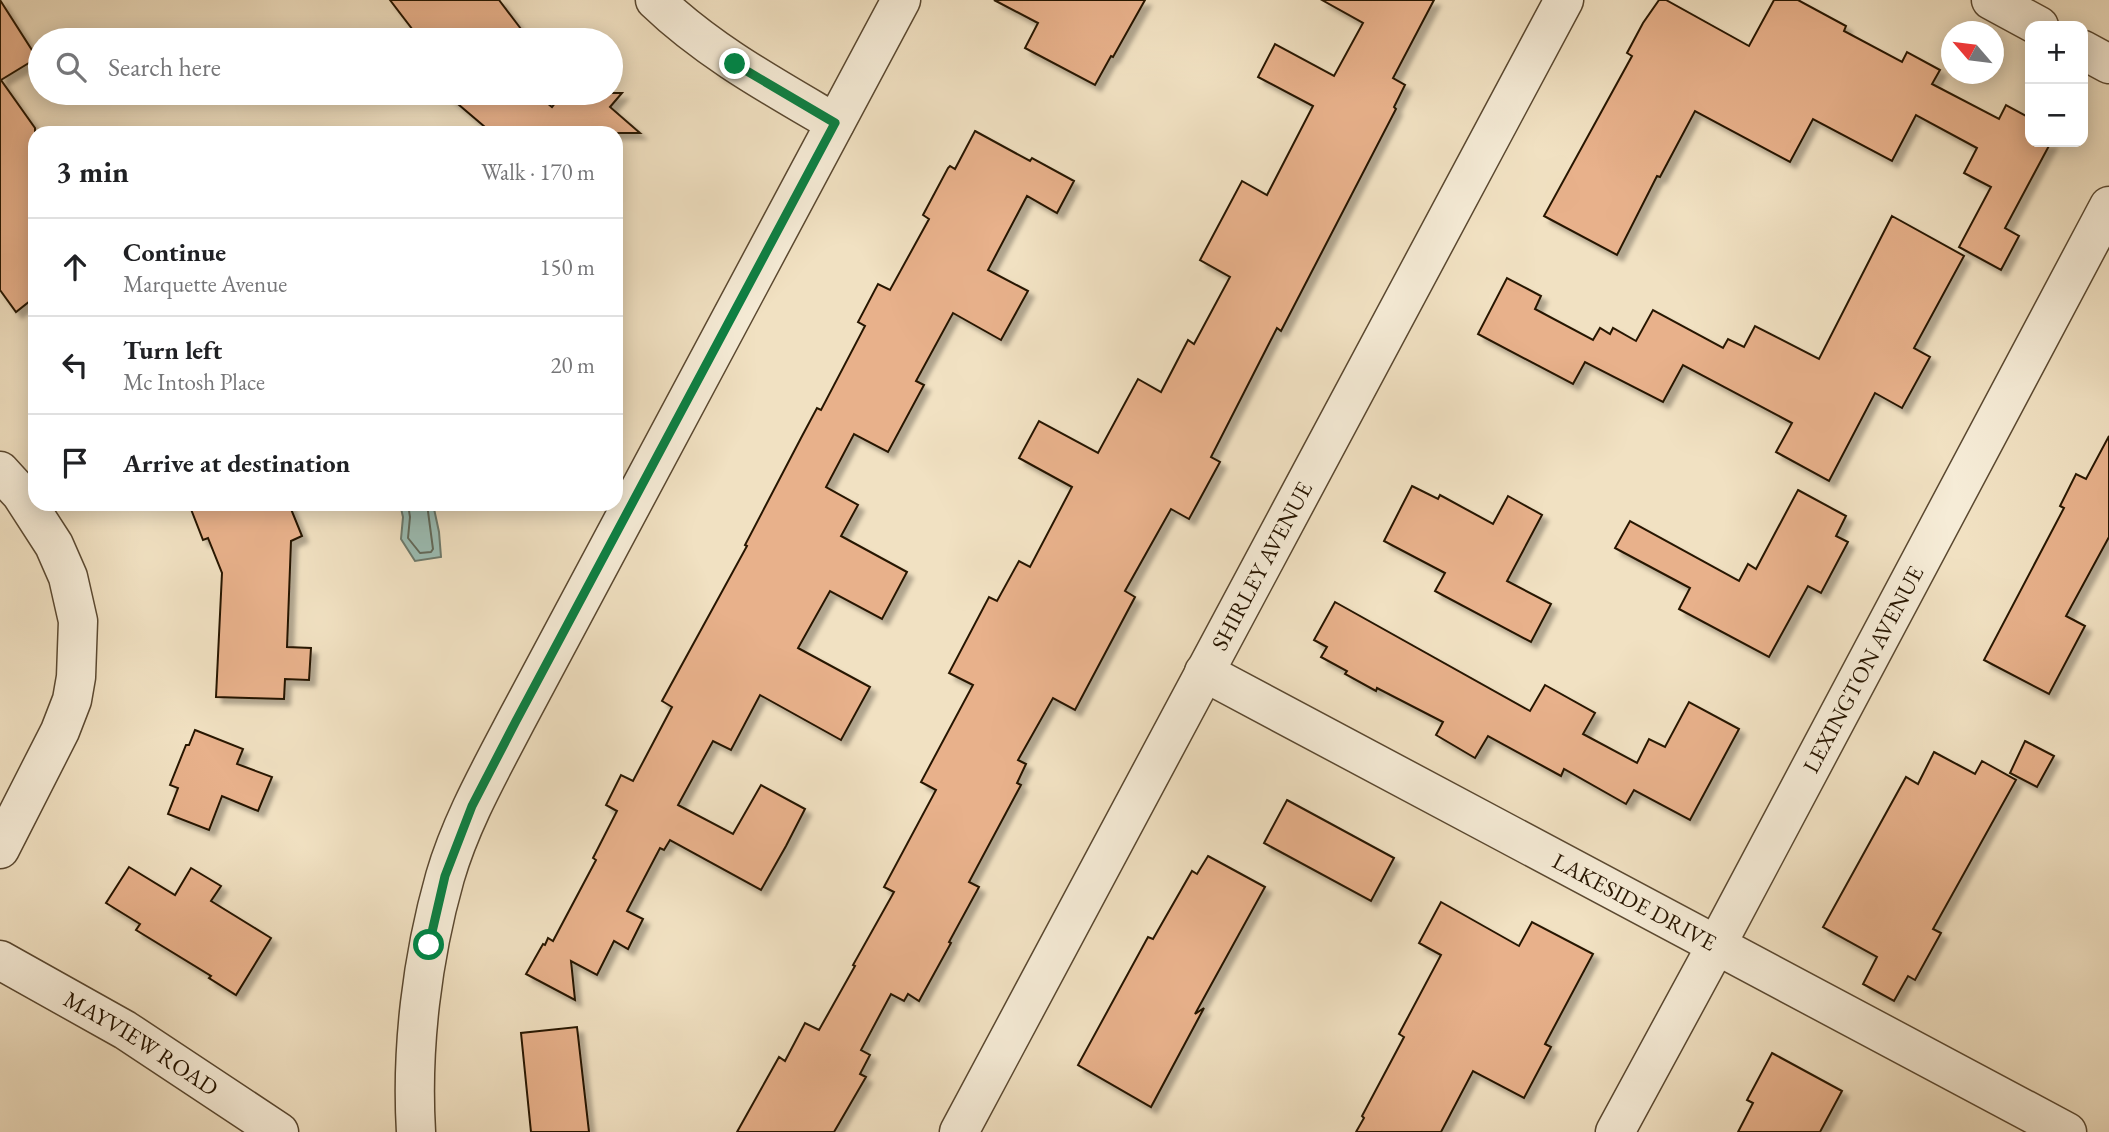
<!DOCTYPE html>
<html lang="en">
<head>
<meta charset="utf-8">
<style>
	body { margin:0; font-family:"EB Garamond",serif; background:#f2f2f2; color:#202124 }
	.controls { position:absolute; right:21px; top:21px; display:grid; overflow:hidden; border-radius:14px; box-shadow:0 4px 18px #0003 }
	.controls button { width:63px; height:63px; display:grid; place-items:center; padding:0; border:0; border-bottom:2px solid #e0e0e0; background:#fff; color:#202124; font:35px sans-serif }
	.compass { position:absolute; left:1941px; top:21px; width:63px; height:63px; border-radius:50%; background:#fff; box-shadow:0 4px 18px #0003; rotate:298deg }
	.stop { position:absolute; width:21px; height:21px; margin:-16px; border:5px solid #0b8043; border-radius:50%; background:#fff }
	.stop.end { background:#0b8043; border-color:#fff; box-shadow:0 2px 7px #0008 }
	.list { margin:0; padding:0; list-style:none }
	h2 { display:flex; justify-content:space-between; align-items:center; height:91px; margin:0; padding:0 28px; font-size:30px }
	h2 small { font-size:23px; font-weight:400; color:#757577 }
	.list li { display:grid; grid-template-columns:46px 1fr auto; gap:21px; align-items:center; box-sizing:border-box; height:98px; padding:0 28px; border-top:2px solid #e0e0e0 }
	.list b { display:block; font-size:26px; white-space:nowrap }
	.list p { margin:0; font-size:23px; white-space:nowrap; color:#757577 }
	.list em { font-size:23px; font-style:normal; color:#757577 }
	.icon { flex:none; width:38px; height:38px; fill:none; stroke:currentColor; stroke-width:2; stroke-linecap:round; stroke-linejoin:round }
	.map { position:relative; flex:none; width:2109px; height:1132px; overflow:hidden }
	.search { position:absolute; background:#fff; box-shadow:0 4px 18px #0003; left:28px; top:28px; width:595px; height:77px; display:flex; align-items:center; gap:18px; box-sizing:border-box; padding:0 24px; border-radius:38px; color:#757577; font-size:26px }
	.panel { position:absolute; background:#fff; box-shadow:0 4px 18px #0003; left:28px; top:126px; width:595px; height:385px; border-radius:21px }
	.map>svg:first-child { display:block }
	.water { fill:#9bbdb4; stroke:#6d7a6c; stroke-width:2 }
	.lines { fill:none; stroke-linecap:round; stroke-linejoin:round }
	.shore { stroke:#61695a; stroke-width:2 }
	.building { fill:#e8b18b; stroke:#271500; stroke-width:2; filter:url(#shadow) }
	.minor-casing { stroke:#5a4830; stroke-width:41 }
	.minor { stroke:#f6ecd7; stroke-width:38 }
	.route { stroke:#0b8043; stroke-width:9 }
	.labels { text-anchor:middle; stroke-width:5; stroke-linejoin:round; paint-order:stroke }
	.street-label { font-size:23px; fill:#271500; stroke:#f6ecd7 }
</style>
</head>
<body>
<div class="map">
<svg width="2109" height="1132" viewBox="0 0 2109 1132">
	<defs>
		<filter id="shadow"><feDropShadow dx="6" dy="6" stdDeviation="2" flood-color="#0004"/></filter>
	</defs>
	<rect width="100%" height="100%" fill="#f1e1c2"/>
	<filter id="stains"><feTurbulence type="fractalNoise" baseFrequency=".00286" numOctaves="4"/><feColorMatrix values="0 0 0 0 .2 0 0 0 0 .09 0 0 0 0 .02 0 0 0 .5 -.17"/></filter>
	<radialGradient id="worn" r=".72"><stop offset=".6" stop-color="#630" stop-opacity="0"/><stop offset="1" stop-color="#630" stop-opacity=".3"/></radialGradient>
	<path class="water" d="M400 504H433L439 532 441 557 415 561 401 539 403 517Z"/>
	<g class="lines">
		<path class="shore" d="M408 504 410 517 408 538 420 553 431 552 433 549 427 504"/>
	</g>
	<g class="building">
		<path d="M0 0 37 58 1 80 35 128V297L16 312 0 290Z"/>
		<path d="M390 0H499L521 29 507 40H416L419 38Z"/>
		<path d="M994 0H1145L1113 57 1111 56 1095 85 1025 48 1038 23Z"/>
		<path d="M1322 0H1434L1393 78 1405 85 1394 107 1396 109 1281 331 1277 328 1211 457 1220 462 1189 519 1171 509 1125 591 1135 597 1075 710 1053 698 1018 760 1026 764 1017 783 1021 785 969 882 979 887 949 942 951 943 919 1001 908 994 904 1001 891 994 861 1050 870 1055 860 1074 866 1077 834 1132H737L779 1057 785 1061 805 1023 819 1030 855 966 853 965 894 892 884 887 936 790 921 782 973 685 949 673 989 597 997 601 1019 561 1030 567 1072 487 1019 458 1039 421 1098 453 1138 379 1161 392 1188 340 1194 344 1230 277 1200 260 1242 181 1267 195 1313 106 1258 77 1275 44 1334 76 1363 23Z"/>
		<path d="M1659 0H1666L1749 46 1774 0H1798L1846 26 1844 31 1902 62 1907 52 1940 70 1932 84 1999 119 2006 105 2030 118V142H2051L2005 228 2019 236 2001 270 1959 247 1991 187 1964 173 1977 148 1916 115 1892 161 1813 119 1790 162 1695 111 1660 177 1657 176 1617 255 1544 216 1632 56 1627 53 1643 23Z"/>
		<path d="M445 93H535L552 107 563 93H622L610 107 640 133H492Z"/>
		<path d="M975 131 1030 161 1032 158 1074 181 1057 213 1027 196 988 270 1028 291 1001 340 953 313 916 381 924 385 888 452 854 434 826 487 858 505 841 536 907 572 882 619 830 591 798 648 870 687 841 740 760 695 731 750 713 741 678 805 733 834 761 785 805 809 786 846 761 890 670 840 664 850 660 848 627 911 643 919 628 949 614 941 597 975 571 961 575 1000 526 974 543 944 545 945 548 938 553 941 596 860 593 858 617 811 606 805 621 775 633 781 672 707 662 701 747 546 745 545 801 438 817 408 821 410 865 326 858 322 878 284 890 290 929 219 923 215 948 168 950 166 955 169Z"/>
		<path d="M1892 216 1964 256 1914 348 1930 357 1902 408 1875 393 1829 481 1776 452 1792 423 1683 365 1663 402 1585 362 1573 384 1478 334 1507 278 1541 296 1535 309 1593 340 1600 328 1610 334 1613 328 1636 341 1653 310 1723 348 1728 339 1744 347 1755 326 1819 359Z"/>
		<path d="M2109 436V537L2066 616 2085 626 2049 694 1984 660 2064 508 2060 506 2076 474 2086 479Z"/>
		<path d="M1412 486 1438 499 1440 495 1493 524 1508 496 1542 515 1507 581 1551 604 1531 642 1435 591 1445 573 1384 541Z"/>
		<path d="M1798 490 1846 516 1836 536 1848 542 1821 593 1808 586 1769 657 1679 609 1690 588 1615 548 1630 521 1739 581 1748 564 1756 569Z"/>
		<path d="M189 504H289L302 536 291 541 287 647 311 648 309 680 285 679 284 699 216 697 222 573 208 538 203 540Z"/>
		<path d="M1335 602 1530 711 1545 685 1595 713 1583 734 1637 763 1649 739 1665 747 1689 702 1739 729 1690 820 1634 790 1626 804 1564 769 1561 776 1488 736 1475 758 1436 735 1443 722 1377 688 1376 691 1345 674 1347 671 1321 657 1327 647 1314 640Z"/>
		<path d="M195 730 243 749 237 764 272 777 258 811 222 796 209 830 168 814 178 788 170 785 186 745H189Z"/>
		<path d="M2025 741 2054 756 2037 787 2010 773Z"/>
		<path d="M1934 752 1975 774 1982 761 2016 780 1933 929 1941 933 1915 980 1908 976 1894 1001 1863 984 1877 957 1823 927 1906 777 1918 784Z"/>
		<path d="M1287 800 1394 858 1371 901 1264 843Z"/>
		<path d="M1208 856 1265 887 1195 1014 1204 1008 1151 1107 1078 1065 1148 937 1153 939 1192 871 1197 874Z"/>
		<path d="M129 867 175 895 191 868 221 886 211 901 271 938 236 995 209 978 211 976 136 930 140 924 106 903Z"/>
		<path d="M1441 902 1519 946 1532 922 1593 954 1545 1044 1551 1047 1524 1098 1473 1071 1441 1132H1356L1364 1118 1362 1116 1404 1037 1399 1034 1441 955 1419 943Z"/>
		<path d="M577 1027 589 1132H531L521 1033Z"/>
		<path d="M1772 1053 1842 1091 1820 1132H1738L1753 1103 1747 1100Z"/>
	</g>
	<g class="lines">
		<g class="minor-casing">
			<g id="minor">
				<path d="M655 0C708 51 772 86 835 123"/>
				<path d="M1991 0 2039 26"/>
				<path d="M2083 50 2109 64"/>
				<path d="M0 471 21 494 54 545 68 577 78 621 76 677 72 700 60 731 0 849"/>
				<path id="s1" d="M1204 672 2067 1132"/>
				<path id="s2" d="M0 960 125 1030 279 1132"/>
				<path d="M416 1132C411 1048 422 958 445 877 461 822 490 771 516 721L901 0"/>
				<path id="s3" d="M959 1132 1564 0"/>
				<path id="s4" d="M1615 1132 1717 944 2109 206"/>
			</g>
		</g>
		<use href="#minor" class="minor"/>
	</g>
	<g class="lines">
		<path class="route" d="M429 945 445 876 472 806 516 721 835 123 735 64"/>
	</g>
	<g class="labels">
		<g class="street-label">
			<text dy="8" stroke="none"><textPath href="#s3" startOffset="642">SHIRLEY AVENUE</textPath></text>
			<text dy="8" stroke="none"><textPath href="#s4" startOffset="525">LEXINGTON AVENUE</textPath></text>
			<text dy="8" stroke="none"><textPath href="#s1" startOffset="488">LAKESIDE DRIVE</textPath></text>
			<text dy="8" stroke="none"><textPath href="#s2" startOffset="164">MAYVIEW ROAD</textPath></text>
		</g>
	</g>
	<rect width="100%" height="100%" filter="url(#stains)"/>
	<rect width="100%" height="100%" fill="url(#worn)"/>
</svg>
<div class="controls">
<button>+</button>
<button>−</button>
</div>
<svg class="compass" viewBox="-18 -18 36 36"><path d="M0-13l5 13h-10z" fill="#e53935"/><path d="M0 13l5-13h-10z" fill="#757577"/></svg>
<div class="stop" style="left:429px;top:945px"></div>
<div class="stop end" style="left:735px;top:64px"></div>
<div class="search"><svg class="icon" aria-label="search" viewBox="0 0 24 24"><circle cx="10" cy="10" r="6"/><path d="M15 15l6 6"/></svg>Search here</div>
<section class="panel">
<h2>3 min<small>Walk · 170 m</small></h2>
<ul class="list">
<li><svg class="icon" aria-label="ahead" viewBox="0 0 24 24"><path d="M12 20V5M6 11l6-6 6 6"/></svg><div><b>Continue</b><p>Marquette Avenue</p></div><em>150 m</em></li>
<li><svg class="icon" aria-label="left" viewBox="0 0 24 24"><path d="M17 20v-9H6M10 6l-5 5 5 5"/></svg><div><b>Turn left</b><p>Mc Intosh Place</p></div><em>20 m</em></li>
<li><svg class="icon" aria-label="arrive" viewBox="0 0 24 24"><path d="M6 21V4h12l-3 4 3 4H6"/></svg><div><b>Arrive at destination</b></div></li>
</ul>
</section>
</div>
</body>
</html>
